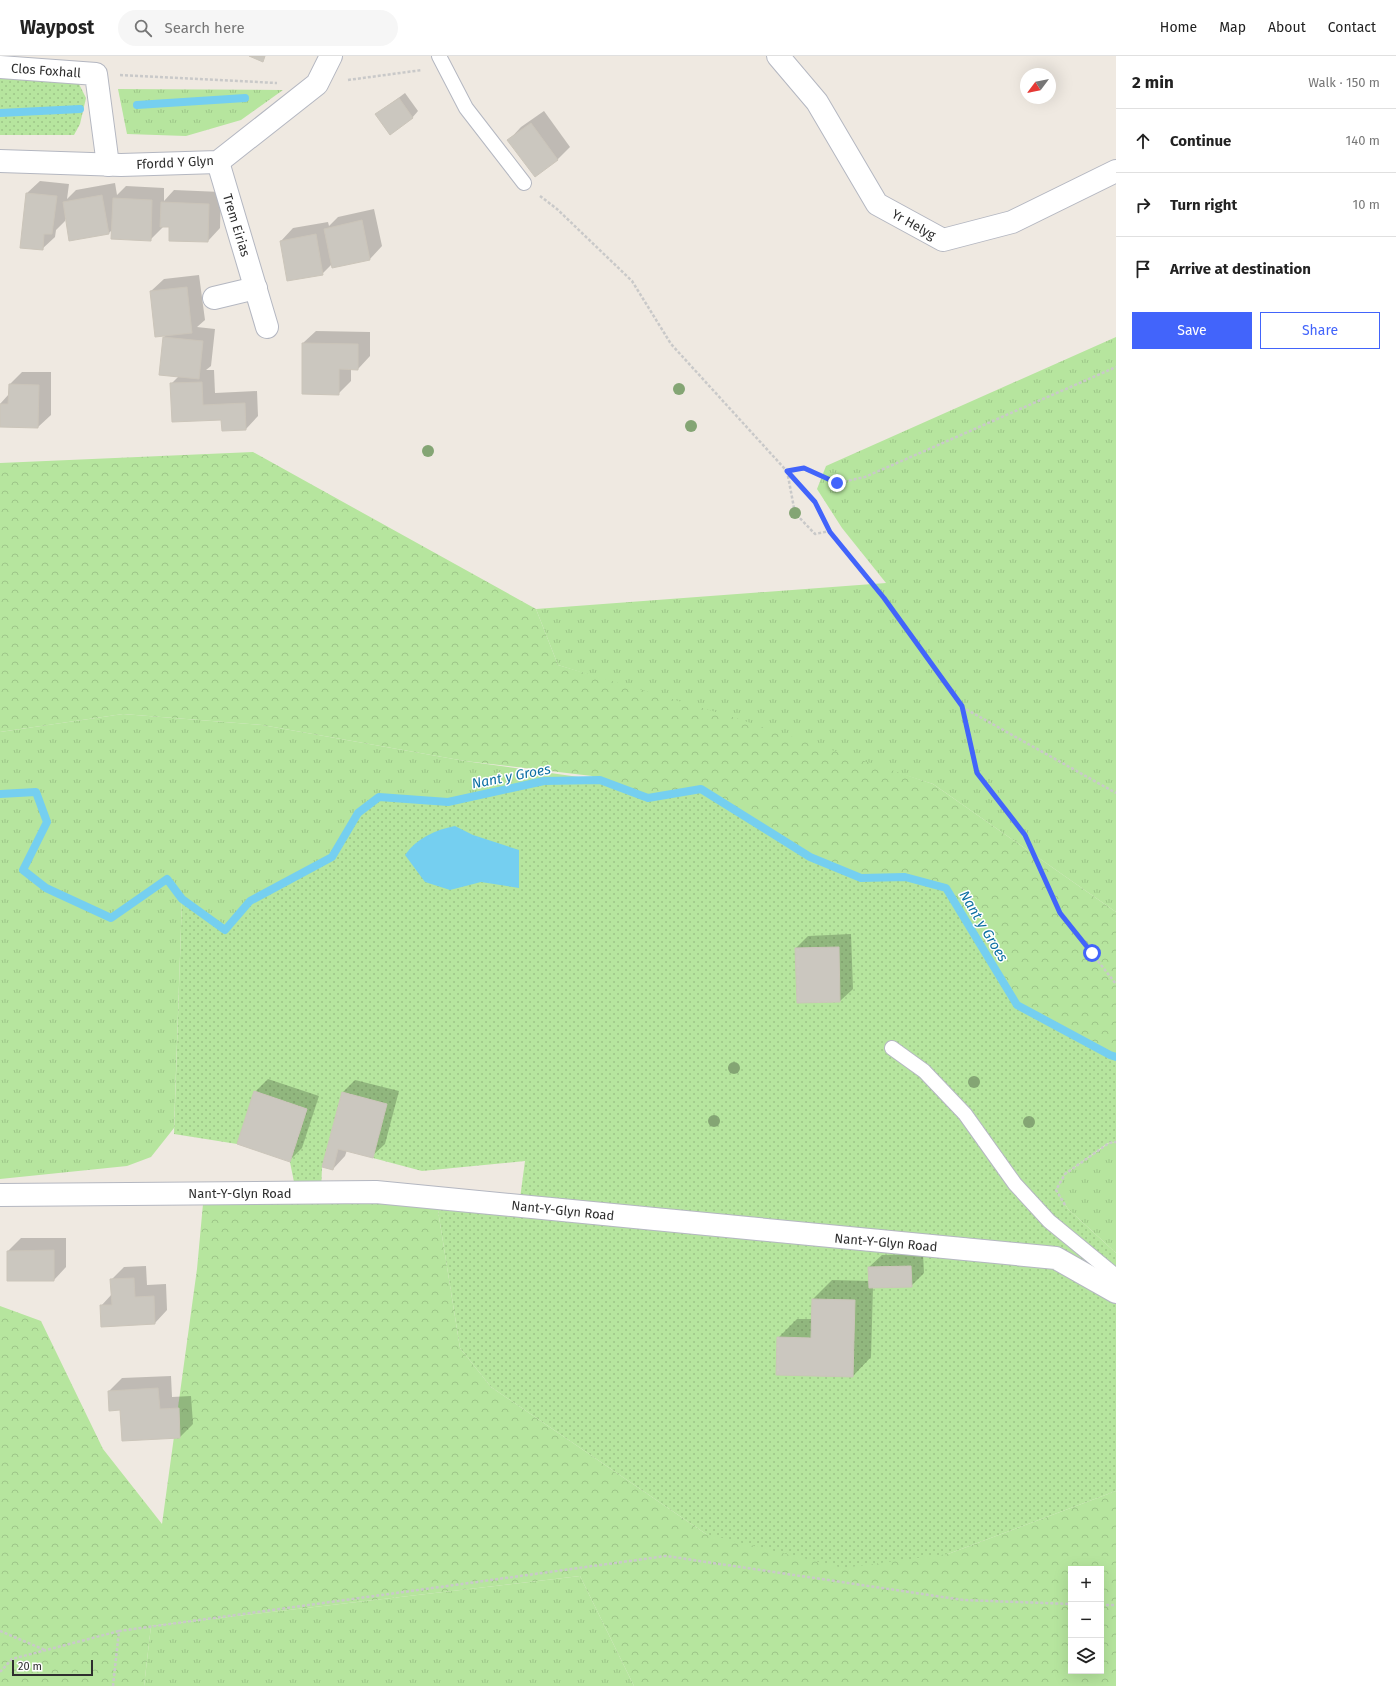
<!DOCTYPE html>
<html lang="en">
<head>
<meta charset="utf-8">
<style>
	body { margin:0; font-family:"Fira Sans",sans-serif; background:#f6f6f6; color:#222 }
	.controls { position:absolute; right:12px; bottom:12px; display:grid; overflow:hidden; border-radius:0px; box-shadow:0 4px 16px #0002 }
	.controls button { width:36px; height:36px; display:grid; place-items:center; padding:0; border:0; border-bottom:1px solid #e0e0e0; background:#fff; color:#222; font:20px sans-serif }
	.compass { position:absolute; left:1020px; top:12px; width:36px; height:36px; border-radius:50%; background:#fff; box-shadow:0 4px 16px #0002; rotate:238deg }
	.scale { position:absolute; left:12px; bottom:10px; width:81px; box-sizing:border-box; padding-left:4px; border:2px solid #2e2e2e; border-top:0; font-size:11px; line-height:14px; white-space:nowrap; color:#2e2e2e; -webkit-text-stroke:3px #fff; paint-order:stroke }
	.stop { position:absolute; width:12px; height:12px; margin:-9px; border:3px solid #4264fb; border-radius:50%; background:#fff }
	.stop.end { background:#4264fb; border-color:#fff; box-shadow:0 1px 4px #0008 }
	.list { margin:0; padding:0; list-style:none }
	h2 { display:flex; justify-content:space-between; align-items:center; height:52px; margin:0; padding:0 16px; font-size:17px }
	h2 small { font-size:13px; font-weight:400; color:#767676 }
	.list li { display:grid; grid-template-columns:26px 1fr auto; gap:12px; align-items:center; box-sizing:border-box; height:64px; padding:0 16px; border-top:1px solid #e0e0e0 }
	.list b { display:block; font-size:15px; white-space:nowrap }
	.list em { font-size:13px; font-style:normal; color:#767676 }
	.actions { display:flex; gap:8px; padding:12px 16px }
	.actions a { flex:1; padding:9px 0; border:1px solid #4264fb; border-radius:0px; text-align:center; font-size:14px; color:#4264fb }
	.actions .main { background:#4264fb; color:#fff }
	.icon { flex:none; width:22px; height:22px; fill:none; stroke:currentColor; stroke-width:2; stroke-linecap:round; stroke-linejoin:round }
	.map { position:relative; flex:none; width:1116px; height:1630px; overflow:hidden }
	header { display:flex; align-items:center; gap:24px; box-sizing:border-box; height:56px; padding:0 20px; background:#fff; border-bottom:1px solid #e0e0e0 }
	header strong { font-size:19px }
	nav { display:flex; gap:22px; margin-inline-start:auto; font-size:14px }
	.search { width:280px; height:36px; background:#f6f6f6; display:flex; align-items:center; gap:10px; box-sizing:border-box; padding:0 14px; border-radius:22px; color:#767676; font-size:15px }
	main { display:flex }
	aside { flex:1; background:#fff }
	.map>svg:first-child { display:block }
	.grass { fill:url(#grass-tufts) }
	.forest { fill:url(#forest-crowns); fill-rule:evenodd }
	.garden { fill:url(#garden-dots) }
	.water { fill:#75cff0 }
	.shadow { fill:#0003 }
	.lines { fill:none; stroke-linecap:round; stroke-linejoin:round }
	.stream { stroke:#75cff0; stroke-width:8 }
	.building { fill:#cbc7bf; stroke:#cbc5ba }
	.service-casing { stroke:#b4b7c1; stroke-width:16 }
	.minor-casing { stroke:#b4b7c1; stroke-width:24 }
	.path { stroke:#c9c9c9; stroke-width:2.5; stroke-dasharray:3 2; stroke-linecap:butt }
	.service { stroke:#fff; stroke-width:14 }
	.minor { stroke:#fff; stroke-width:22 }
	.tree { fill:#84a574 }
	.route { stroke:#4264fb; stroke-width:5 }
	.labels { text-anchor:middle; stroke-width:3; stroke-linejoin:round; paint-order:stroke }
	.street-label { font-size:13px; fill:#2e2e2e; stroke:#fff }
	.water-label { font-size:14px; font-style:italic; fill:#0d6fa3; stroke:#fff }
</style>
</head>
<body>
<header>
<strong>Waypost</strong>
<div class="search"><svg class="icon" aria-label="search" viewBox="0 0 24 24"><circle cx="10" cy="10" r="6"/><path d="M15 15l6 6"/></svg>Search here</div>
<nav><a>Home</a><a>Map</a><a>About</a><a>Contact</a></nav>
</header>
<main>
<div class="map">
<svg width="1116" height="1630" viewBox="0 0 1116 1630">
	<defs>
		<pattern id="grass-tufts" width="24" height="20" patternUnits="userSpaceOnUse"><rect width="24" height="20" fill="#b6e59e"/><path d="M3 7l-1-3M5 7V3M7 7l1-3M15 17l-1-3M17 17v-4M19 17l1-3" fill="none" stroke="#9dc588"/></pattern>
		<pattern id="forest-crowns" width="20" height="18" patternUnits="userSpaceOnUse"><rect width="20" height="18" fill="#b6e59e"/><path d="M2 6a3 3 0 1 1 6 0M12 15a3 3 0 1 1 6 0" fill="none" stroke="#9dc588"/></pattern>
		<pattern id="garden-dots" width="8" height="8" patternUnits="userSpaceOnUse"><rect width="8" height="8" fill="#b6e59e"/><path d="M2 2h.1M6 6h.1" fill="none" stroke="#9dc588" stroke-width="1.8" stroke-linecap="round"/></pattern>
	</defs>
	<rect width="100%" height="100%" fill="#efe9e1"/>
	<g class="grass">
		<path d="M118 33 283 34 241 64 186 80 127 78Z"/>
		<path d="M1116 281V856L933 728 558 609 536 553 886 527 842 472 817 433 826 410Z"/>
		<path d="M123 658 262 669 465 705 600 724 544 725 448 746 379 741 358 757 332 801 250 845 225 874 182 843 174 1072 151 1101 127 1110 0 1123V676Z"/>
		<path d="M1116 1086V1197L1068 1153 1056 1134 1065 1118 1109 1087Z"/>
		<path d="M580 1520 634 1630H144L151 1570Z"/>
	</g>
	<g class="forest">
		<path d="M253 396 536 553 558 609 736 662 933 728 1116 856V1001L1110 999 1017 949 946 832 905 821 861 822 828 809 701 733 648 742 600 724H594L592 720 465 705 262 669 123 658 0 676V407Z"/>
		<path d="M204 1137 436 1142 460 1292 491 1331 706 1478 948 1498 1116 1435V1630H634L580 1520 151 1570 144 1630H0V1250L41 1265 103 1393 162 1468 197 1213ZM1071 1513H1101V1615H1071Z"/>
	</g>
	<g class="garden">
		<path d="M0 22 78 26 86 42 80 68 74 79H0Z"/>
		<path d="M600 724 648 742 701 733 810 801 861 822 905 821 946 832 1017 949 1110 999 1116 1001V1086L1108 1087 1065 1118 1056 1134 1068 1153 1116 1197V1435L948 1498 843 1512 706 1478 491 1331 460 1292 436 1142 519 1150 525 1105 422 1115 373 1102 386 1048 342 1036 322 1111 321 1136H296L290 1106 307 1053 255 1035 237 1088 174 1078 182 843 225 874 250 845 332 801 358 757 379 741 448 746 544 725Z"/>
	</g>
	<path class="water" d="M455 770 473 779 519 794V832L481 826 450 834 425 826 405 799C417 782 435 774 455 770Z"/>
	<g class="shadow">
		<path d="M405 37 418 55 412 62 377 58Z"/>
		<path d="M544 55 570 91 557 104 509 84 521 71Z"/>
		<path d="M40 125 69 128 67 143 76 134 115 127 117 139 126 130 164 132V145L174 134 221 136 220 172 208 185 170 170 163 171 150 184 113 173 109 177 65 159V165L56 174 55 181 42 193 27 137Z"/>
		<path d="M374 153 382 190 370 203 333 207 322 218 281 185 293 172 328 166 329 170 338 161Z"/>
		<path d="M199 219 205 264 197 271 215 273 211 310 206 314H214L215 337 257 335 258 360 246 373 222 363 171 328 179 320 164 281 166 279 151 235 164 223Z"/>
		<path d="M316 275 370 276V300L358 313H351V325L338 338 303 287Z"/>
		<path d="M22 316H51V359L38 371 0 370V348L9 338 10 328Z"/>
		<path d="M851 878 853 933 840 945 798 946 796 892 808 880Z"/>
		<path d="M268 1023 319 1040 302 1092 289 1105 255 1036Z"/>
		<path d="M355 1024 399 1035 385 1088 372 1100 347 1094 345 1100 333 1113 343 1036Z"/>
		<path d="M21 1182H66V1211L54 1224 8 1195Z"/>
		<path d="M923 1198 924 1217 911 1230 873 1231 871 1301 853 1320 778 1282 797 1263H813V1243L832 1224 870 1225 869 1211 882 1199Z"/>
		<path d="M146 1210 147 1229 166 1228 167 1254 155 1267 101 1250 112 1238 111 1224 124 1211Z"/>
		<path d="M171 1320 172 1341 191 1340 193 1368 180 1381 123 1384 121 1353 109 1335 122 1322Z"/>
	</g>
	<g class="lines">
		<g class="stream">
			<path d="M137 49 245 42"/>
			<path d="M0 57 80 53"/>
			<path d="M0 738 36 736 47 766 23 814 46 832 111 862 167 823 182 843 225 874 250 845 332 801 358 757 379 741 448 746 544 725 600 724 648 742 701 733 810 801 861 822 905 821 946 832 1017 949 1110 999 1116 1001"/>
		</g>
	</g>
	<g class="building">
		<path d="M249 0H265L263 6Z"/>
		<path d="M399 42 413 62 390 79 375 58Z"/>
		<path d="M531 67 558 104 535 121 507 84Z"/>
		<path d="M26 137 57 140 52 178H44L43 194 20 192Z"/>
		<path d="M102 139 109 178 69 185 63 146Z"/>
		<path d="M113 142 152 144 151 185 111 183Z"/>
		<path d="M161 146 209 148 208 186 169 185V171H160Z"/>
		<path d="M362 164 370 204 332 212 324 173Z"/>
		<path d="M316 178 323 219 287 225 280 185Z"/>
		<path d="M187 231 192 277 155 281 150 235Z"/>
		<path d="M163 281 203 285 199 323 159 319Z"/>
		<path d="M302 287 358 288V314L339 313V339L302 338Z"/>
		<path d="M202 326 203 349 245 347 246 374 222 375 221 364 172 366 170 327Z"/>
		<path d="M9 328 39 329 38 372 0 371V348H8Z"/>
		<path d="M839 891 840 946 797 947 795 892Z"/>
		<path d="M254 1035 307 1053 290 1106 237 1088Z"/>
		<path d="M342 1036 387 1048 373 1102 338 1093 333 1114 322 1111Z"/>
		<path d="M54 1194V1225H7V1195Z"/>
		<path d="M911 1210 912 1231 869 1232 868 1211Z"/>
		<path d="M134 1222 135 1241 154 1240 155 1268 101 1271 100 1249H112L110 1223Z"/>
		<path d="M812 1243 855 1244 853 1321 776 1319 777 1281 811 1282Z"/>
		<path d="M158 1332 160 1353 179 1352 180 1382 122 1385 120 1354 109 1355 108 1335Z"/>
	</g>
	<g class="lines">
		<g class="service-casing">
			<g id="service">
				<path d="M439 0 466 52 524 127"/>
				<path d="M892 992 924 1015 965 1058 1015 1128 1049 1165 1116 1220"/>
			</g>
		</g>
		<g class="minor-casing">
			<g id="minor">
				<path d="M778 0 817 46 877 148 943 184 1012 166 1116 115"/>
				<path d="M0 11 96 18 108 109"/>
				<path d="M0 105 121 109 218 106 317 28 331 0"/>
				<path d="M218 106 267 271"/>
				<path d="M214 242 256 232"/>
				<path d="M0 1139 376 1136 1056 1202 1116 1236"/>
			</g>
		</g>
		<g class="path">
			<path d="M120 19 277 27"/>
			<path d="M348 24 422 14"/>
			<path d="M540 140 557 153 632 225 671 288 815 446 830 475"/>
			<path d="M787 415 795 457 815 478 830 475 883 542 962 650 977 717 1025 779 1060 857 1116 928"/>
			<path d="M787 415 804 413 837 427 865 421 1116 311"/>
			<path d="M962 651 1116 737"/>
			<path d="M1065 1149 1056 1134 1065 1118 1109 1087 1116 1086"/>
			<path d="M1101 1549H1116"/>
			<path d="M0 1575 45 1594"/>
			<path d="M0 1616 12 1603 119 1575"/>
			<path d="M113 1630 119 1575 666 1500 963 1544 1071 1548"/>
		</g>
		<use href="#service" class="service"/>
		<use href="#minor" class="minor"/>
	</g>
	<g class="tree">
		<circle cx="679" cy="333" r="6"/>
		<circle cx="691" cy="370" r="6"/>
		<circle cx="428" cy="395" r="6"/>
		<circle cx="795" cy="457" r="6"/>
		<circle cx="734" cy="1012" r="6"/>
		<circle cx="974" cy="1026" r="6"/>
		<circle cx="714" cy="1065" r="6"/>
		<circle cx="1029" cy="1066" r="6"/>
	</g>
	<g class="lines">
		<path class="route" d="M837 427 804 412 787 415 815 446 830 476 884 542 962 650 977 717 1025 779 1060 857 1092 897"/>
	</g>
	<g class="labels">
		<g class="street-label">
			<text transform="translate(46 14) rotate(4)" y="5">Clos Foxhall</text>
			<text transform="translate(175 106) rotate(-3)" y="5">Ffordd Y Glyn</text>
			<text transform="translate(914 168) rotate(29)" y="5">Yr Helyg</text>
			<text transform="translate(237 169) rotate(73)" y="5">Trem Eirias</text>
			<text x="240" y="1142">Nant-Y-Glyn Road</text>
			<text transform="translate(563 1154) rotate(6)" y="5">Nant-Y-Glyn Road</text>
			<text transform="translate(886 1186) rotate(5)" y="5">Nant-Y-Glyn Road</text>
		</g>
		<g class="water-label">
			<text transform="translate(511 720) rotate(-11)" y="5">Nant y Groes</text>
			<text transform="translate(984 870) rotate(59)" y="5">Nant y Groes</text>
		</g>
	</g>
</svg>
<div class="controls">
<button>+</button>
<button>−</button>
<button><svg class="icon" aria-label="layers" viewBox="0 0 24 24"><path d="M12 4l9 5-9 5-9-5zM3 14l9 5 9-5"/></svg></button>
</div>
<svg class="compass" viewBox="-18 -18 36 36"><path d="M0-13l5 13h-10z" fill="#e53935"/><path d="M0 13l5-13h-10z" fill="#767676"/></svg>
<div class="scale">20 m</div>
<div class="stop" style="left:1092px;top:897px"></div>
<div class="stop end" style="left:837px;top:427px"></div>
</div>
<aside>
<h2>2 min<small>Walk · 150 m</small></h2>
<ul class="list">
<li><svg class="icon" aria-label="ahead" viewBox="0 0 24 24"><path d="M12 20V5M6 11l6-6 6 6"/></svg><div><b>Continue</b></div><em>140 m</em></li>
<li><svg class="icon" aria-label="right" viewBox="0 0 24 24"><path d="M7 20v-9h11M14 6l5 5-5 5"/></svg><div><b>Turn right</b></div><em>10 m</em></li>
<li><svg class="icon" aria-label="arrive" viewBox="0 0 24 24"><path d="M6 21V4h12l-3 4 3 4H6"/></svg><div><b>Arrive at destination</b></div></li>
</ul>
<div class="actions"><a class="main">Save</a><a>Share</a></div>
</aside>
</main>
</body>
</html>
